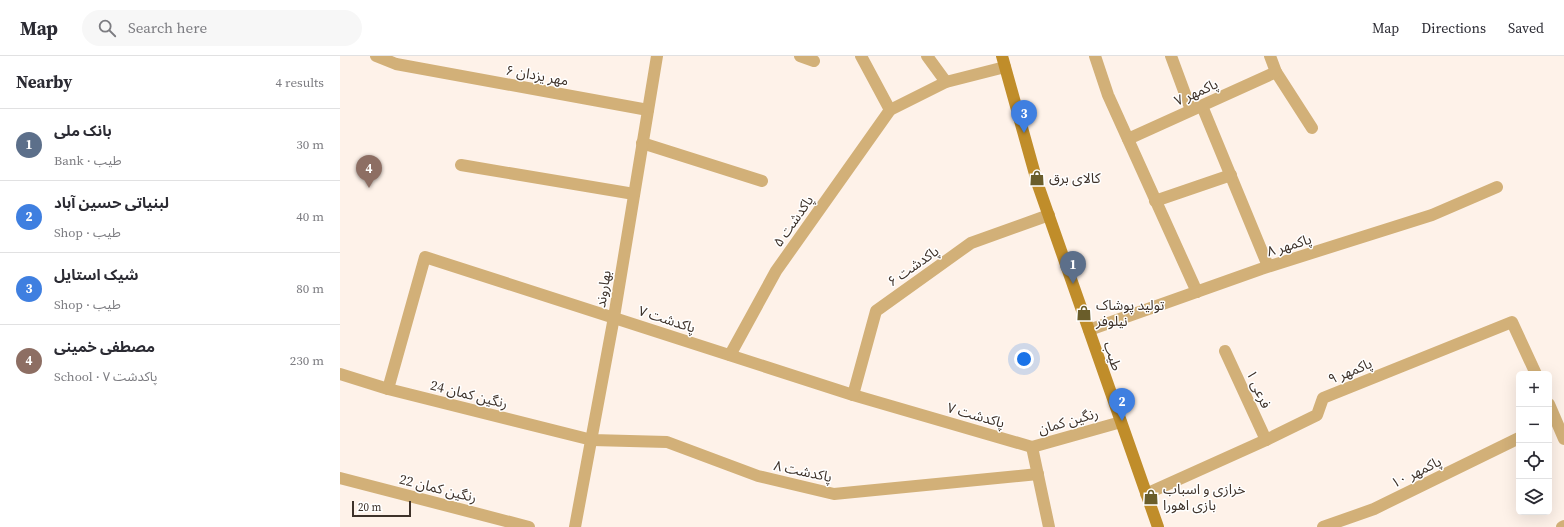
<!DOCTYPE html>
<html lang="en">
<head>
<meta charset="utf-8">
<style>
	body { margin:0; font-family:"Source Serif 4","Noto Sans Arabic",serif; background:#f7f7f7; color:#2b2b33 }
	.controls { position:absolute; right:12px; bottom:12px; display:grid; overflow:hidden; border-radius:6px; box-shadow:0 4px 16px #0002 }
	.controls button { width:36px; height:36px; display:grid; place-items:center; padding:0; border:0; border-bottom:1px solid #e1e1e2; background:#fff; color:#2b2b33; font:20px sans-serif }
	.scale { position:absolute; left:12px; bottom:10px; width:59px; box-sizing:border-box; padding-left:4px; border:2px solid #3e322a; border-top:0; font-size:11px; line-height:14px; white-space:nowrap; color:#3e322a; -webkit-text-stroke:3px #fff; paint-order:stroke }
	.you { position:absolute; left:684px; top:303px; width:14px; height:14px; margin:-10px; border:3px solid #fff; border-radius:50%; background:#1a73e8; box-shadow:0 0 0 6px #1a73e833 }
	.badge { display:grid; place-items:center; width:26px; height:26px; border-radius:50%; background:#6a5d2a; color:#fff; font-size:13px; font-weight:700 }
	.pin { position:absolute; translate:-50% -33px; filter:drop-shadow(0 1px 2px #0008) }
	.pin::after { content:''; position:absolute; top:21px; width:14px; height:12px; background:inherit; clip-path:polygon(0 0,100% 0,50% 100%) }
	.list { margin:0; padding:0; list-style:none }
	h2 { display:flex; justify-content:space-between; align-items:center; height:52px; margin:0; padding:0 16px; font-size:17px }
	h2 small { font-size:13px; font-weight:400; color:#7c7c81 }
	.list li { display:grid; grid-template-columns:26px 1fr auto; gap:12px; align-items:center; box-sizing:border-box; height:72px; padding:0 16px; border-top:1px solid #e1e1e2 }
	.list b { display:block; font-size:15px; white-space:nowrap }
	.list p { margin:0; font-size:13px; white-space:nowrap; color:#7c7c81 }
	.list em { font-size:13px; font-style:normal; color:#7c7c81 }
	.icon { flex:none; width:22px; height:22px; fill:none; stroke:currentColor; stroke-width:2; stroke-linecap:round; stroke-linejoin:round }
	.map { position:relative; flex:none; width:1224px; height:471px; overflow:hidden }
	header { display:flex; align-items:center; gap:24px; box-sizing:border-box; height:56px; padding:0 20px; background:#fff; border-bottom:1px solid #e1e1e2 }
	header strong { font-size:19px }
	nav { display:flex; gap:22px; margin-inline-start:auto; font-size:14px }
	.search { width:280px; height:36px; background:#f7f7f7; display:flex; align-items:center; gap:10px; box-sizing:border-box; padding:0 14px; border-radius:22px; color:#7c7c81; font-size:15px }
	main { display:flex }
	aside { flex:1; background:#fff }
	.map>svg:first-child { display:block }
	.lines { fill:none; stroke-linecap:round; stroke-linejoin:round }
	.minor { stroke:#d2b078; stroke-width:12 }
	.secondary { stroke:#c08d2a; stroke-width:12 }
	.labels { text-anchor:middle; stroke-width:3; stroke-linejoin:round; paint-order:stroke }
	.street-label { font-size:14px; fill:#3e322a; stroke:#fff }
	.poi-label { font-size:14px; fill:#3e322a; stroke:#fff; text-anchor:start }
</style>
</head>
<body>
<header>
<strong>Map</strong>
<div class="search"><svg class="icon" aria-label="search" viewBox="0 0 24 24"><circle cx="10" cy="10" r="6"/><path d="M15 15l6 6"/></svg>Search here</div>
<nav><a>Map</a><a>Directions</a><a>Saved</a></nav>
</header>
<main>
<aside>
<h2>Nearby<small>4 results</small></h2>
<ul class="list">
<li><span class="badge" style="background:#5c6f8a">1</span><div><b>بانک ملی</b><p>Bank · طیب</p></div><em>30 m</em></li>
<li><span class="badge" style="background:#3f7fe0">2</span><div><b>لبنیاتی حسین آباد</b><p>Shop · طیب</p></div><em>40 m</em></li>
<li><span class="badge" style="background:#3f7fe0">3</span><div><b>شیک استایل</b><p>Shop · طیب</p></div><em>80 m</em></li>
<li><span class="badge" style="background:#8d6e63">4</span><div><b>مصطفی خمینی</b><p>School · پاکدشت ۷</p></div><em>230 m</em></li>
</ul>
</aside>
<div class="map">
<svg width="1224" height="471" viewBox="0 0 1224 471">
	<rect width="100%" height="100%" fill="#fef2e9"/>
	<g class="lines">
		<g class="minor">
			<path d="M36 0 56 8 308 54"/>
			<path d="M460 0 474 5"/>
			<path d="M521 0 550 54"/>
			<path d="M587 0 606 26"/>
			<path d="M755 0 768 39 857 236"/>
			<path d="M831 0 851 54"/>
			<path d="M930 0 936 16 972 72"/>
			<path d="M862 50 928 210"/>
			<path d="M788 83 936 16"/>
			<path d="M302 87 422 125"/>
			<path d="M121 109 294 138"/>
			<path d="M815 145 891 119"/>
			<path d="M749 274 921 213 1092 159 1157 131"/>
			<path d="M885 295 926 384"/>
			<path d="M390 299 436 215 550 54 606 26 665 11"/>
			<path d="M0 318 48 333 252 384 327 386 418 420 494 438 698 418"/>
			<path d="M48 333 85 201 513 339 692 391"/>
			<path d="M513 339 536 255 631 187 709 159"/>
			<path d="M1209 348 1224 383"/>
			<path d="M0 422 189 471"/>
			<path d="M806 438 926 384 977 359 983 342 1172 266 1196 318"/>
			<path d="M235 471 274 261 317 0"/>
			<path d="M709 471 692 391 781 366"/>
			<path d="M983 471 1034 453 1179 382"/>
			<path d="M1222 471 1224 470"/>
		</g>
		<path class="secondary" d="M662 0 698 129 818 471"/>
	</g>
	<defs>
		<g id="shop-bare" transform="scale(1.2)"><path d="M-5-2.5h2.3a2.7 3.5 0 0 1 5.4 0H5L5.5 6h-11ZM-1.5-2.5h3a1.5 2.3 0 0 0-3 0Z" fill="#6a5d2a" stroke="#fff" stroke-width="2.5" paint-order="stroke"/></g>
	</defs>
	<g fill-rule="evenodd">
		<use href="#shop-bare" x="697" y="122"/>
		<use href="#shop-bare" x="744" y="257"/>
		<use href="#shop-bare" x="811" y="441"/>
	</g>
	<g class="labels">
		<g class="street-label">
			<text transform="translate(197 19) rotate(10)" y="5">مهر یزدان ۶</text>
			<text transform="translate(856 36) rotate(-24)" y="5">پاکمهر ۷</text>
			<text transform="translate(453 165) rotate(-55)" y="5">پاکدشت ۵</text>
			<text transform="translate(949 189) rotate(-17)" y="5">پاکمهر ۸</text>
			<text transform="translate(573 210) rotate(-35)" y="5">پاکدشت ۶</text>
			<text transform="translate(263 233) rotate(-81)" y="5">بهاروند</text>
			<text transform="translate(327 263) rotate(18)" y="5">پاکدشت ۷</text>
			<text transform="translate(773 300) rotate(71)" y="5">طیب</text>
			<text transform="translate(1010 315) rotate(-22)" y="5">پاکمهر ۹</text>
			<text transform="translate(919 333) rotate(66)" y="5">فرعی ۱</text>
			<text transform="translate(129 338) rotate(14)" y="5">رنگین کمان 24</text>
			<text transform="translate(636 359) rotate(16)" y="5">پاکدشت ۷</text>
			<text transform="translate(728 365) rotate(-16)" y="5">رنگین کمان</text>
			<text transform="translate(463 415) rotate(12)" y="5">پاکدشت ۸</text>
			<text transform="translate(1076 416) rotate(-26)" y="5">پاکمهر ۱۰</text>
			<text transform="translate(98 432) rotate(14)" y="5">رنگین کمان 22</text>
		</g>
		<g class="poi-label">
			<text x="709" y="127">کالای برق</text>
			<text x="756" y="254">تولید پوشاک<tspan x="756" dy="16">نیلوفر</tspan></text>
			<text x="823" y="438">خرازی و اسباب<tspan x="823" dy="16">بازی اهورا</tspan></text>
		</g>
	</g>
</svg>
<div class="controls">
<button>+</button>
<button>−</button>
<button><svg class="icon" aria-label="locate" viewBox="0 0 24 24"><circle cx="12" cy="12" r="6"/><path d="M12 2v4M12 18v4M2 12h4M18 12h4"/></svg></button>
<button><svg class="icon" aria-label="layers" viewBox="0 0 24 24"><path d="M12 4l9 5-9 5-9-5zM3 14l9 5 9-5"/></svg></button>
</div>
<div class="scale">20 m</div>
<div class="you"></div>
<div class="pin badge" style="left:733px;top:228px;background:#5c6f8a">1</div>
<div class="pin badge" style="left:782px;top:365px;background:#3f7fe0">2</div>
<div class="pin badge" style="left:684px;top:77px;background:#3f7fe0">3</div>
<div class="pin badge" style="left:29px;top:132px;background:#8d6e63">4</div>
</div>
</main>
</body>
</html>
